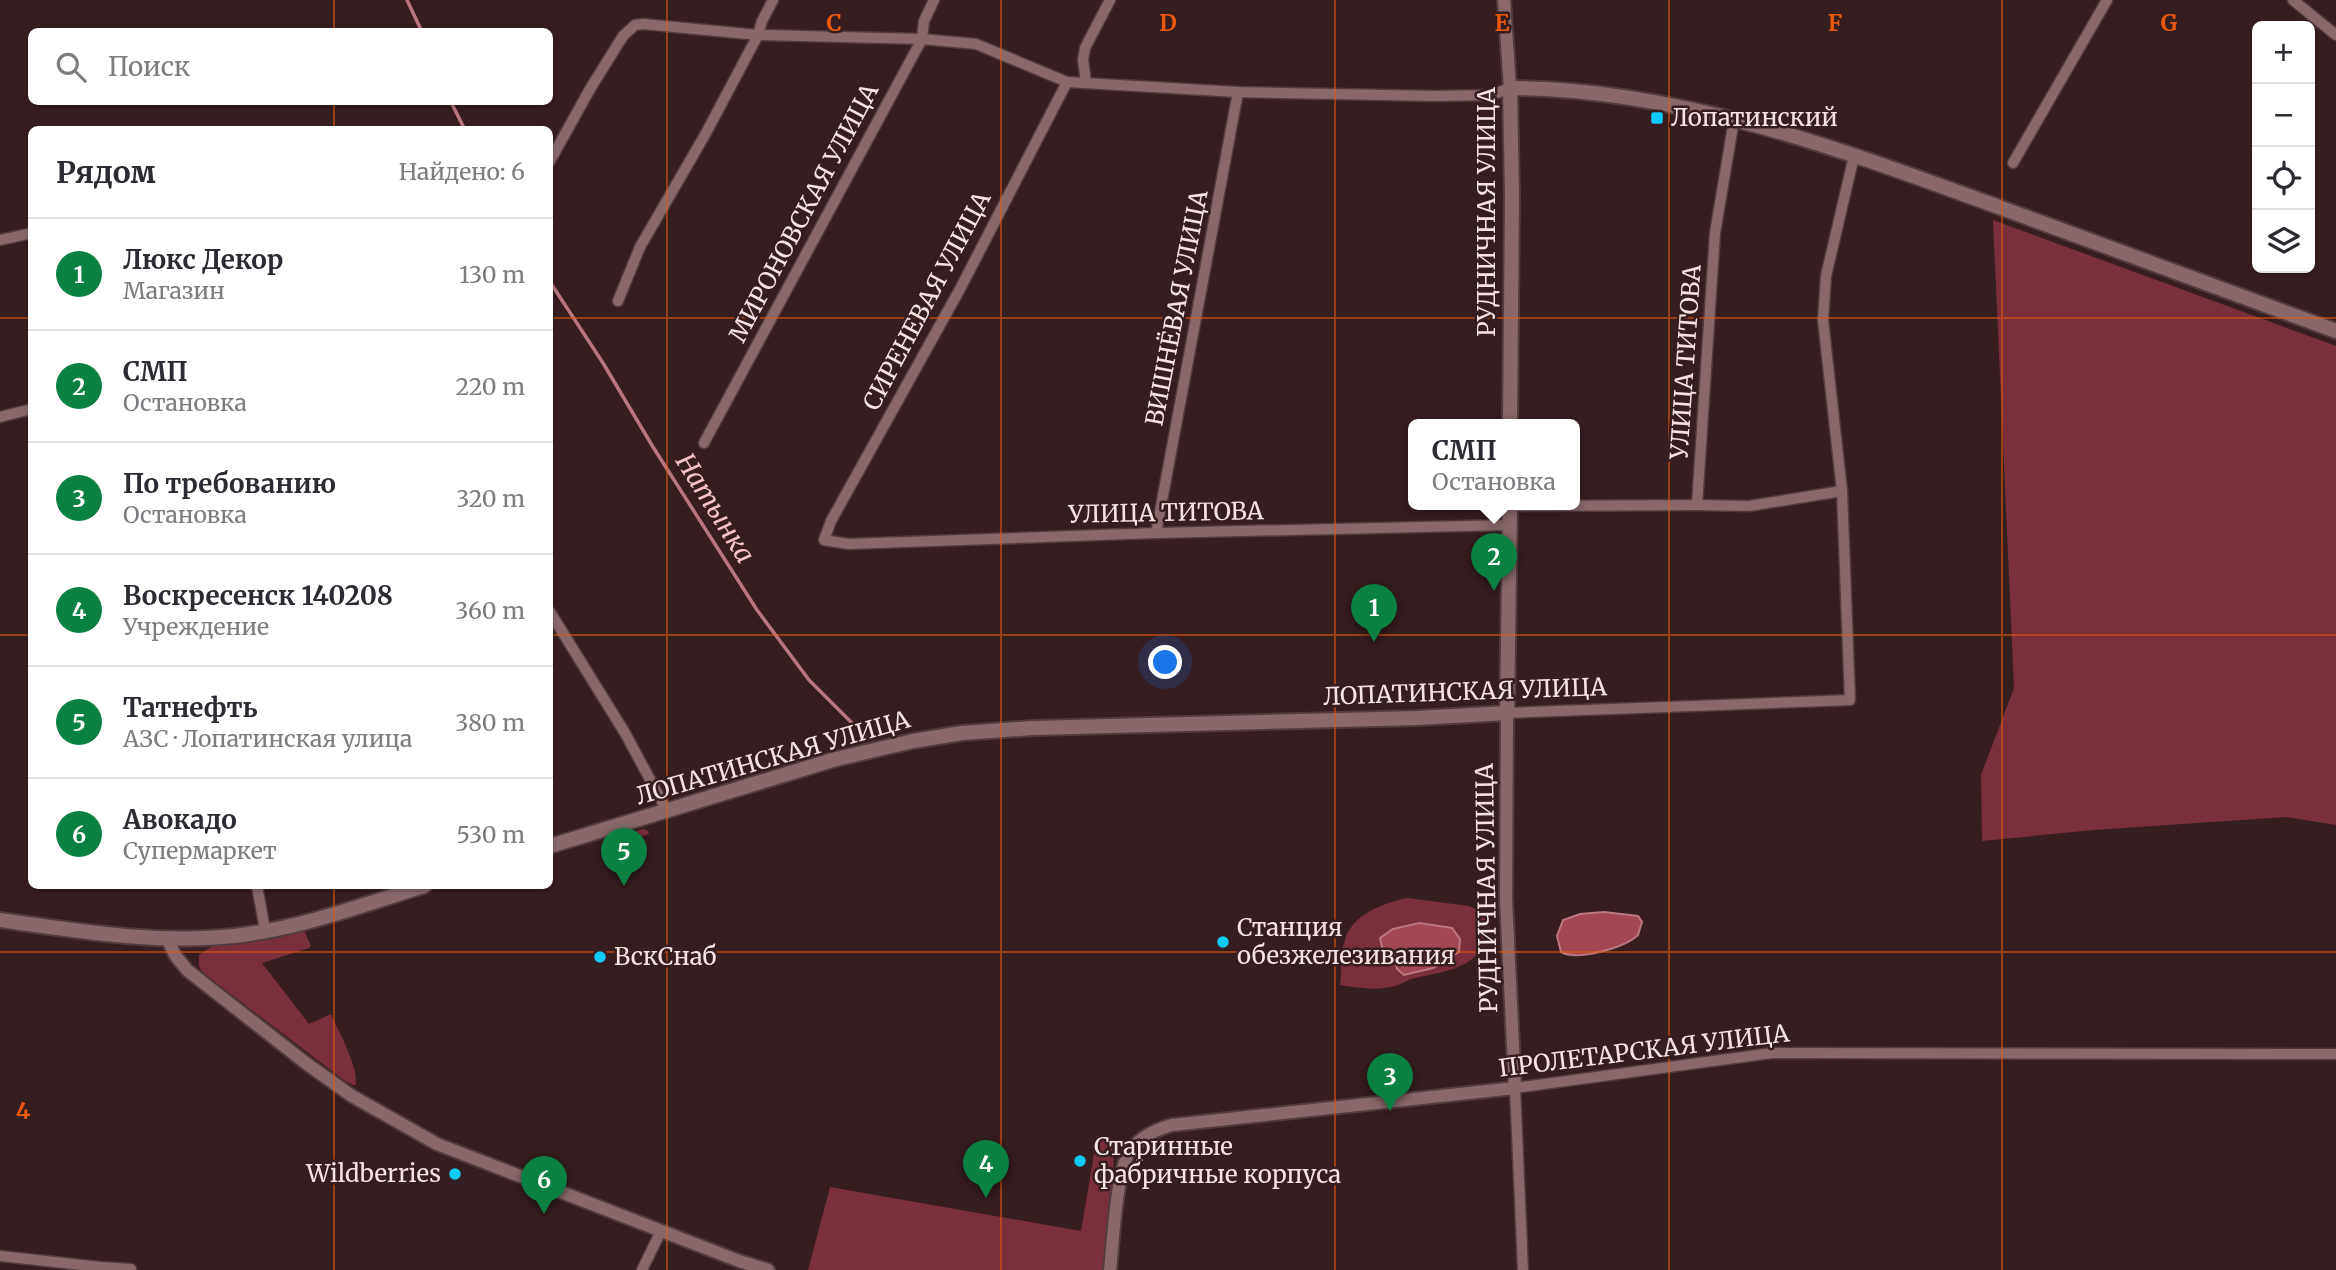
<!DOCTYPE html>
<html lang="ru">
<head>
<meta charset="utf-8">
<style>
	body { margin:0; font-family:Merriweather,serif; background:#f7f7f7; color:#2b2b33 }
	.controls { position:absolute; right:21px; top:21px; display:grid; overflow:hidden; border-radius:10px; box-shadow:0 2px 5px #0004 }
	.controls button { width:63px; height:63px; display:grid; place-items:center; padding:0; border:0; border-bottom:2px solid #e1e1e2; background:#fff; color:#2b2b33; font:35px sans-serif }
	.you { position:absolute; left:1166px; top:663px; width:24px; height:24px; margin:-18px; border:5px solid #fff; border-radius:50%; background:#1a73e8; box-shadow:0 0 0 10px #1a73e833 }
	.badge { display:grid; place-items:center; width:46px; height:46px; border-radius:50%; background:#0b8043; color:#fff; font-size:23px; font-weight:700 }
	.pin { position:absolute; translate:-50% -58px; filter:drop-shadow(0 2px 4px #0008) }
	.pin::after { content:''; position:absolute; top:37px; width:24px; height:21px; background:inherit; clip-path:polygon(0 0,100% 0,50% 100%) }
	.popup { position:absolute; left:1408px; top:419px; width:172px; height:91px; box-sizing:border-box; display:grid; place-content:center; border-radius:10px; background:#fff; filter:drop-shadow(0 2px 5px #0005); font-size:23px; white-space:nowrap; color:#7c7c81 }
	.popup b { font-size:26px; color:#2b2b33 }
	.popup::after { content:''; position:absolute; left:50%; top:100%; margin-left:-14px; border:14px solid transparent; border-top-color:#fff }
	.list { margin:0; padding:0; list-style:none }
	h2 { display:flex; justify-content:space-between; align-items:center; height:91px; margin:0; padding:0 28px; font-size:30px }
	h2 small { font-size:23px; font-weight:400; color:#7c7c81 }
	.list li { display:grid; grid-template-columns:46px 1fr auto; gap:21px; align-items:center; box-sizing:border-box; height:112px; padding:0 28px; border-top:2px solid #e1e1e2 }
	.list b { display:block; font-size:26px; white-space:nowrap }
	.list p { margin:0; font-size:23px; white-space:nowrap; color:#7c7c81 }
	.list em { font-size:23px; font-style:normal; color:#7c7c81 }
	.icon { flex:none; width:38px; height:38px; fill:none; stroke:currentColor; stroke-width:2; stroke-linecap:round; stroke-linejoin:round }
	.map { position:relative; flex:none; width:2336px; height:1270px; overflow:hidden }
	.search { position:absolute; background:#fff; box-shadow:0 2px 5px #0004; left:28px; top:28px; width:525px; height:77px; display:flex; align-items:center; gap:18px; box-sizing:border-box; padding:0 24px; border-radius:10px; color:#7c7c81; font-size:26px }
	.panel { position:absolute; background:#fff; box-shadow:0 2px 5px #0004; left:28px; top:126px; width:525px; height:763px; border-radius:10px }
	.map>svg:first-child { display:block }
	.green { fill:#7b2e3b; fill-rule:evenodd }
	.water { fill:#a24654; stroke:#bb757f; stroke-width:2 }
	.lines { fill:none; stroke-linecap:round; stroke-linejoin:round }
	.stream { stroke:#bb757f; stroke-width:3.5 }
	.minor-casing { stroke:#513b3e; stroke-width:13 }
	.tertiary-casing { stroke:#513b3e; stroke-width:16 }
	.secondary-casing { stroke:#513b3e; stroke-width:18 }
	.minor { stroke:#88686b; stroke-width:10 }
	.tertiary { stroke:#88686b; stroke-width:12 }
	.secondary { stroke:#88686b; stroke-width:14 }
	.grid { fill:none; stroke:#e8590c; stroke-width:2; stroke-opacity:0.55 }
	.poi-dot { fill:#0ccafa; stroke:#361d20; stroke-width:2.5 }
	.labels { text-anchor:middle; stroke-width:5; stroke-linejoin:round; paint-order:stroke }
	.poi-label { font-size:24px; fill:#f5e3e4; stroke:#361d20; text-anchor:start }
	.street-label { font-size:24px; fill:#f5e3e4; stroke:#361d20 }
	.water-label { font-size:26px; font-style:italic; fill:#f8c3c7; stroke:#361d20 }
	.grid-label { font-size:23px; text-anchor:middle; font-weight:bold; fill:#e8590c; stroke:#361d20; stroke-width:5; stroke-linejoin:round; paint-order:stroke }
</style>
</head>
<body>
<div class="map">
<svg width="2336" height="1270" viewBox="0 0 2336 1270">
	<rect width="100%" height="100%" fill="#361d20"/>
	<g class="green">
		<path d="M1993 220 2336 346V825L2286 817 2094 830 1982 841 1981 775 2014 688Z"/>
		<path d="M643 829 648 831 649 834 623 843 619 841 622 836Z"/>
		<path d="M1407 898 1469 906 1490 916C1490 965 1454 970 1415 978 1407 980 1402 984 1395 986 1377 991 1358 988 1340 985 1342 971 1340 954 1345 940 1352 914 1384 903 1407 898ZM1395 959 1433 968 1404 975 1397 970Z"/>
		<path d="M304 930 311 946 309 948 262 963 309 1024 331 1014C338 1030 361 1072 355 1086L345 1081 202 972 199 966V955L212 946Z"/>
		<path d="M1097 1137 1114 1139 1112 1222 1106 1270H808L830 1187 1081 1231Z"/>
	</g>
	<g class="water">
		<path d="M1604 912 1638 916 1642 922 1638 935C1624 948 1578 961 1561 952L1557 936 1563 920 1580 914Z"/>
		<path d="M1419 923 1452 928 1460 939 1459 952 1433 968 1404 975 1397 969 1395 959 1382 947 1380 938 1393 929Z"/>
	</g>
	<g class="lines">
		<g class="stream">
			<path d="M407 0 422 32"/>
			<path d="M451 102 465 130"/>
			<path d="M550 282 603 363 653 447 757 610 809 680 868 739"/>
		</g>
		<g class="minor-casing">
			<g id="minor">
				<path d="M2293 0 2336 35"/>
				<path d="M1067 82 960 289 831 521 824 540 848 544 1156 533 1509 525"/>
				<path d="M1086 82 1083 60 1085 48 1110 0"/>
				<path d="M550 161 590 89 623 36 635 25 643 24 758 35 922 39 976 44 1067 82 1238 92 1434 96 1492 95 1510 88"/>
				<path d="M2013 163 2107 0"/>
				<path d="M0 240 32 233"/>
				<path d="M618 301 640 247 706 133 758 35 762 21 773 0"/>
				<path d="M0 417 32 409"/>
				<path d="M704 443 922 39 924 21 934 0"/>
				<path d="M1697 505 1749 506 1842 491"/>
				<path d="M1510 506 1697 505 1715 233 1734 120"/>
				<path d="M1156 533 1238 92"/>
				<path d="M550 612 625 733 667 811"/>
				<path d="M1507 713 1850 700 1842 491 1823 320 1826 276 1854 156"/>
				<path d="M257 886 265 930"/>
				<path d="M0 1256 100 1267 131 1269"/>
				<path d="M642 1270 661 1231"/>
				<path d="M1523 1270 1515 1088 1772 1053 2336 1054"/>
			</g>
		</g>
		<g class="tertiary-casing">
			<g id="tertiary">
				<path d="M1504 0 1510 88"/>
				<path d="M167 938 175 955 187 970 307 1064 352 1096 437 1144 739 1261 768 1270"/>
				<path d="M1110 1270C1113 1243 1116 1177 1128 1155 1137 1138 1154 1130 1172 1125L1515 1088 1506 899 1507 713"/>
			</g>
		</g>
		<g class="secondary-casing">
			<g id="secondary">
				<path d="M1510 425 1512 196 1510 88C1681 88 1848 152 2007 210 2117 251 2226 290 2336 331"/>
				<path d="M550 846 836 759 913 741 962 733 1033 728 1417 718 1507 713 1510 505"/>
				<path d="M0 920C77 931 156 944 234 936 298 929 362 905 424 886"/>
			</g>
		</g>
		<use href="#minor" class="minor"/>
		<use href="#tertiary" class="tertiary"/>
		<use href="#secondary" class="secondary"/>
	</g>
	<path class="grid" d="M334 0V32M667 0V1270M1001 0V1270M1335 0V1270M1669 0V1270M2002 0V1270M334 102V130M0 318H32M550 318H2336M0 635H32M550 635H2336M334 886V1270M0 952H2336"/>
	<g class="poi-dot">
		<rect x="1650" y="111" width="14" height="14" rx="3.5"/>
		<circle cx="1223" cy="942" r="7"/>
		<circle cx="600" cy="957" r="7"/>
		<circle cx="1080" cy="1161" r="7"/>
		<circle cx="455" cy="1174" r="7"/>
	</g>
	<g class="labels">
		<g class="poi-label">
			<text x="1671" y="126">Лопатинский</text>
			<text x="1237" y="936">Станция<tspan x="1237" dy="28">обезжелезивания</tspan></text>
			<text x="614" y="965">ВскСнаб</text>
			<text x="1094" y="1155">Старинные<tspan x="1094" dy="28">фабричные корпуса</tspan></text>
			<text x="441" y="1182" text-anchor="end">Wildberries</text>
		</g>
		<g class="street-label">
			<text transform="translate(1487 212) rotate(-90)" y="8">РУДНИЧНАЯ УЛИЦА</text>
			<text transform="translate(804 213) rotate(-62)" y="8">МИРОНОВСКАЯ УЛИЦА</text>
			<text transform="translate(927 301) rotate(-62)" y="8">СИРЕНЕВАЯ УЛИЦА</text>
			<text transform="translate(1177 308) rotate(-79)" y="8">ВИШНЁВАЯ УЛИЦА</text>
			<text transform="translate(1686 362) rotate(-86)" y="8">УЛИЦА ТИТОВА</text>
			<text transform="translate(1166 513) rotate(-1)" y="8">УЛИЦА ТИТОВА</text>
			<text transform="translate(1465 692) rotate(-2)" y="8">ЛОПАТИНСКАЯ УЛИЦА</text>
			<text transform="translate(773 758) rotate(-16)" y="8">ЛОПАТИНСКАЯ УЛИЦА</text>
			<text transform="translate(1487 888) rotate(-91)" y="8">РУДНИЧНАЯ УЛИЦА</text>
			<text transform="translate(1644 1051) rotate(-7)" y="8">ПРОЛЕТАРСКАЯ УЛИЦА</text>
		</g>
		<g class="water-label">
			<text transform="translate(715 508) rotate(58)" y="9">Натынка</text>
		</g>
	</g>
	<g class="grid-label">
		<text x="834" y="31">C</text>
		<text x="1168" y="31">D</text>
		<text x="1502" y="31">E</text>
		<text x="1835" y="31">F</text>
		<text x="2169" y="31">G</text>
		<text x="23" y="1119">4</text>
	</g>
</svg>
<div class="controls">
<button>+</button>
<button>−</button>
<button><svg class="icon" aria-label="locate" viewBox="0 0 24 24"><circle cx="12" cy="12" r="6"/><path d="M12 2v4M12 18v4M2 12h4M18 12h4"/></svg></button>
<button><svg class="icon" aria-label="layers" viewBox="0 0 24 24"><path d="M12 4l9 5-9 5-9-5zM3 14l9 5 9-5"/></svg></button>
</div>
<div class="you"></div>
<div class="pin badge" style="left:1374px;top:642px">1</div>
<div class="pin badge" style="left:1494px;top:591px">2</div>
<div class="popup"><b>СМП</b>Остановка</div>
<div class="pin badge" style="left:1390px;top:1111px">3</div>
<div class="pin badge" style="left:986px;top:1198px">4</div>
<div class="pin badge" style="left:624px;top:886px">5</div>
<div class="pin badge" style="left:544px;top:1214px">6</div>
<div class="search"><svg class="icon" aria-label="search" viewBox="0 0 24 24"><circle cx="10" cy="10" r="6"/><path d="M15 15l6 6"/></svg>Поиск</div>
<section class="panel">
<h2>Рядом<small>Найдено: 6</small></h2>
<ul class="list">
<li><span class="badge">1</span><div><b>Люкс Декор</b><p>Магазин</p></div><em>130 m</em></li>
<li><span class="badge">2</span><div><b>СМП</b><p>Остановка</p></div><em>220 m</em></li>
<li><span class="badge">3</span><div><b>По требованию</b><p>Остановка</p></div><em>320 m</em></li>
<li><span class="badge">4</span><div><b>Воскресенск 140208</b><p>Учреждение</p></div><em>360 m</em></li>
<li><span class="badge">5</span><div><b>Татнефть</b><p>АЗС · Лопатинская улица</p></div><em>380 m</em></li>
<li><span class="badge">6</span><div><b>Авокадо</b><p>Супермаркет</p></div><em>530 m</em></li>
</ul>
</section>
</div>
</body>
</html>
